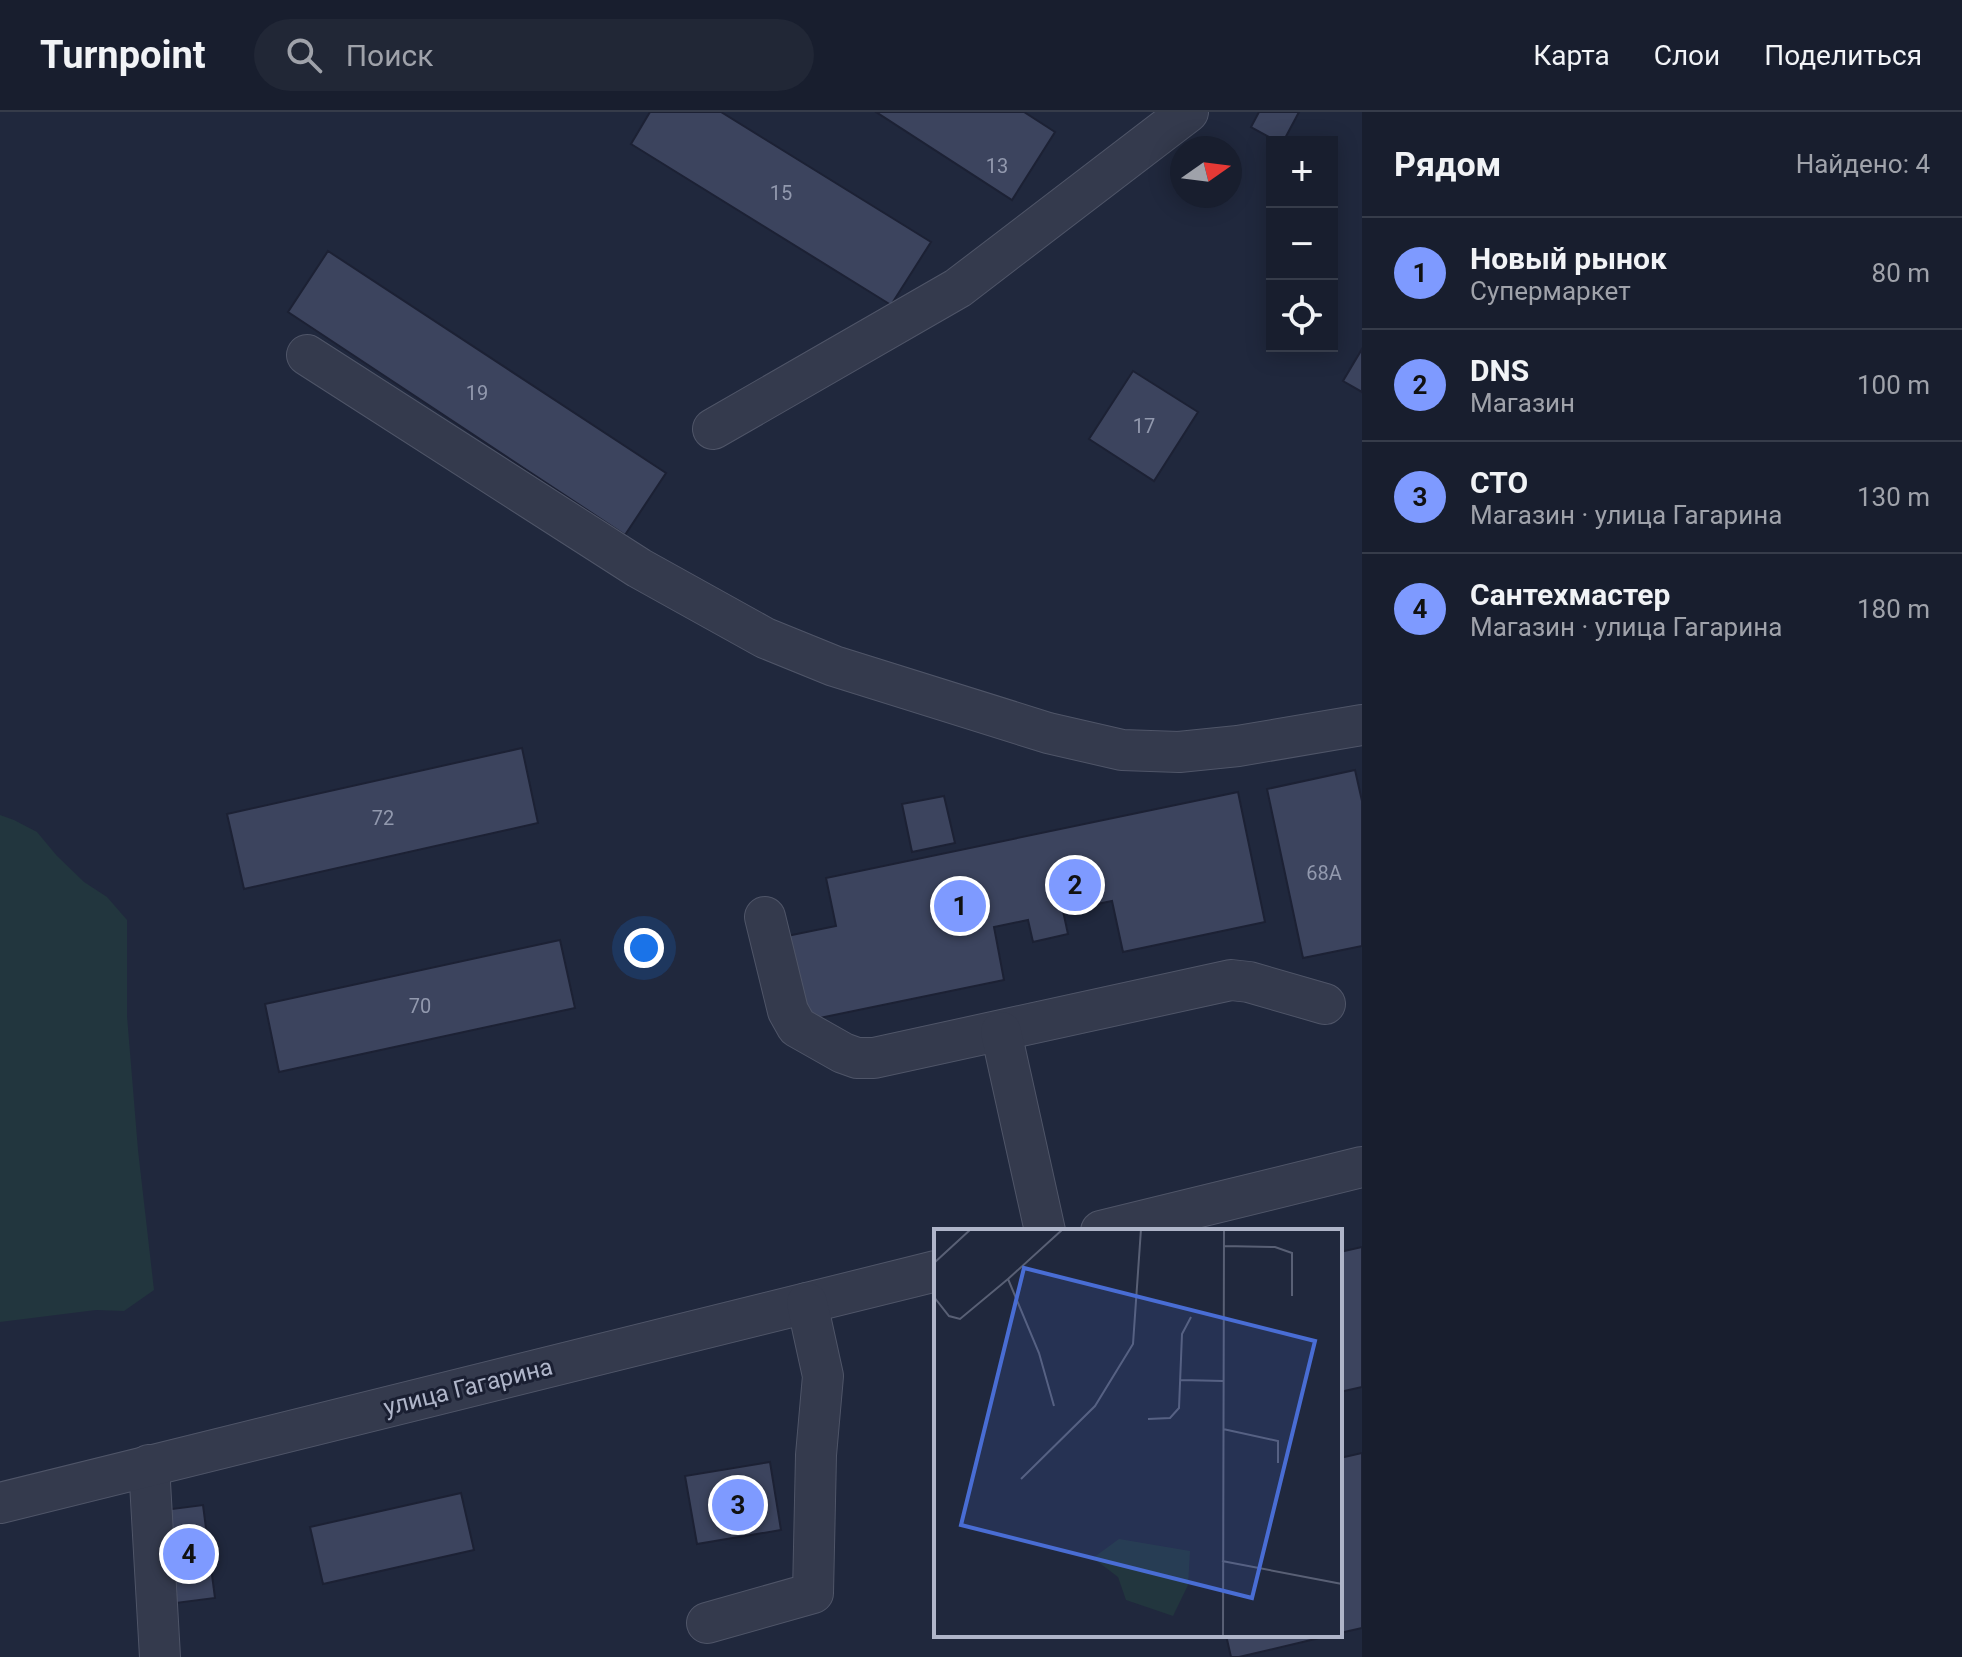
<!DOCTYPE html>
<html lang="ru">
<head>
<meta charset="utf-8">
<style>
	body { margin:0; font-family:Roboto,sans-serif; background:#212736; color:#f1f3f6 }
	.controls { position:absolute; right:24px; top:24px; display:grid; overflow:hidden; border-radius:0px; box-shadow:0 4px 20px #0003 }
	.controls button { width:72px; height:72px; display:grid; place-items:center; padding:0; border:0; border-bottom:2px solid #363c4a; background:#181e2e; color:#f1f3f6; font:40px sans-serif }
	.compass { position:absolute; left:1170px; top:24px; width:72px; height:72px; border-radius:50%; background:#181e2e; box-shadow:0 4px 20px #0003; rotate:76deg }
	.you { position:absolute; left:644px; top:836px; width:28px; height:28px; margin:-20px; border:6px solid #fff; border-radius:50%; background:#1a73e8; box-shadow:0 0 0 12px #1a73e833 }
	.badge { display:grid; place-items:center; width:52px; height:52px; border-radius:50%; background:#7e9aff; color:#111; font-size:26px; font-weight:700 }
	.pin { position:absolute; translate:-50% -50%; border:4px solid #fff; box-shadow:0 2px 8px #0006 }
	.list { margin:0; padding:0; list-style:none }
	h2 { display:flex; justify-content:space-between; align-items:center; height:104px; margin:0; padding:0 32px; font-size:34px }
	h2 small { font-size:26px; font-weight:400; color:#9fa2aa }
	.list li { display:grid; grid-template-columns:52px 1fr auto; gap:24px; align-items:center; box-sizing:border-box; height:112px; padding:0 32px; border-top:2px solid #363c4a }
	.list b { display:block; font-size:30px; white-space:nowrap }
	.list p { margin:0; font-size:26px; white-space:nowrap; color:#9fa2aa }
	.list em { font-size:26px; font-style:normal; color:#9fa2aa }
	.icon { flex:none; width:44px; height:44px; fill:none; stroke:currentColor; stroke-width:2; stroke-linecap:round; stroke-linejoin:round }
	.map { position:relative; flex:none; width:1362px; height:1545px; overflow:hidden }
	header { display:flex; align-items:center; gap:48px; box-sizing:border-box; height:112px; padding:0 40px; background:#181e2e; border-bottom:2px solid #363c4a }
	header strong { font-size:38px }
	nav { display:flex; gap:44px; margin-inline-start:auto; font-size:28px }
	.search { width:560px; height:72px; background:#212736; display:flex; align-items:center; gap:20px; box-sizing:border-box; padding:0 28px; border-radius:44px; color:#9fa2aa; font-size:30px }
	main { display:flex }
	aside { flex:1; background:#181e2e }
	.map>svg:first-child { display:block }
	.green { fill:#22363e }
	.building { fill:#3c445e; stroke:#1c2134; stroke-width:2 }
	.lines { fill:none; stroke-linecap:round; stroke-linejoin:round }
	.minor-casing { stroke:#4f5568; stroke-width:42 }
	.minor { stroke:#343a4d; stroke-width:40 }
	.labels { text-anchor:middle; stroke-width:6; stroke-linejoin:round; paint-order:stroke }
	.number-label { font-size:20px; fill:#9299ae }
	.street-label { font-size:24px; fill:#afb5c9; stroke:#1a1f32 }
	.inset-road { fill:none; stroke:#596075; stroke-width:2 }
	.view { fill:#496dd4; fill-opacity:0.15; stroke:#496dd4; stroke-width:4 }
	.inset-edge { fill:none; stroke:#afb5c9; stroke-width:4 }
</style>
</head>
<body>
<header>
<strong>Turnpoint</strong>
<div class="search"><svg class="icon" aria-label="search" viewBox="0 0 24 24"><circle cx="10" cy="10" r="6"/><path d="M15 15l6 6"/></svg>Поиск</div>
<nav><a>Карта</a><a>Слои</a><a>Поделиться</a></nav>
</header>
<main>
<div class="map">
<svg width="1362" height="1545" viewBox="0 0 1362 1545">
	<rect width="100%" height="100%" fill="#20283d"/>
	<path class="green" d="M0 703 14 708 37 720 57 744 84 770 107 785 127 808V904L138 1038 154 1178 124 1199 96 1198 0 1210Z"/>
	<g class="building">
		<path d="M650 0H721L931 130 891 193 631 32Z"/>
		<path d="M876 0H1024L1055 20 1012 88Z"/>
		<path d="M1259 0H1299L1283 30H1278L1251 15Z"/>
		<path d="M328 139 666 361 625 423 288 200Z"/>
		<path d="M1362 237V280L1343 269Z"/>
		<path d="M1133 259 1198 300 1154 369 1089 327Z"/>
		<path d="M522 636 538 711 244 777 227 702Z"/>
		<path d="M1355 658 1362 689V834L1303 846 1267 677Z"/>
		<path d="M1238 680 1265 810 1123 840 1112 789 1063 799 1068 822 1033 830 1028 808 994 815 1004 868 805 909 787 824 836 814 826 766Z"/>
		<path d="M944 684 955 731 912 740 902 692Z"/>
		<path d="M560 828 575 896 279 960 265 892Z"/>
		<path d="M1362 1135V1275L1340 1280V1140Z"/>
		<path d="M1362 1341V1516L1340 1521V1346Z"/>
		<path d="M770 1350 781 1418 697 1432 685 1364Z"/>
		<path d="M461 1381 474 1438 323 1472 310 1415Z"/>
		<path d="M203 1393 215 1486 176 1491 164 1398Z"/>
		<path d="M1226 1523H1332L1239 1545H1231Z"/>
	</g>
	<g class="lines">
		<g class="minor-casing">
			<g id="minor">
				<path d="M307 243 639 456 765 526 834 554 1048 621 1122 638 1179 640 1238 634 1362 613"/>
				<path d="M713 317 958 176 1188 0"/>
				<path d="M765 805 788 899 797 915 843 941 857 946H874L1231 868 1249 870 1325 892"/>
				<path d="M1001 920 1045 1119"/>
				<path d="M1101 1119 1362 1055"/>
				<path d="M149 1353 160 1545"/>
				<path d="M0 1391 936 1159"/>
				<path d="M707 1511 813 1481 816 1343 823 1264 807 1191"/>
			</g>
		</g>
		<use href="#minor" class="minor"/>
	</g>
	<g class="labels">
		<g class="number-label">
			<text x="997" y="61">13</text>
			<text x="781" y="88">15</text>
			<text x="477" y="288">19</text>
			<text x="1144" y="321">17</text>
			<text x="383" y="713">72</text>
			<text x="1324" y="768">68А</text>
			<text x="420" y="901">70</text>
		</g>
		<g class="street-label">
			<text transform="translate(468 1275) rotate(-14)" y="8">улица Гагарина</text>
		</g>
	</g>
	<g transform="translate(934 1117)">
		<rect width="408" height="408" fill="#20283d"/>
		<path d="M185 310 256 322 254 356 239 387 192 371 184 348 159 329Z" fill="#22363e"/>
		<path class="inset-road" d="M290 17 341 18 358 24V67M0 34 37 0M0 68 15 87 26 90 74 50M247 151 289 152M120 177 105 124 74 50 129 0M214 190 236 189 245 179 248 105 257 88M289 200 344 212V234M87 250 161 177 199 115 207 0M288 332 408 355M289 408 290 0"/>
		<path class="view" d="M90 39 381 112 318 369 27 296Z"/>
		<rect width="408" height="408" class="inset-edge"/>
	</g>
</svg>
<div class="controls">
<button>+</button>
<button>−</button>
<button><svg class="icon" aria-label="locate" viewBox="0 0 24 24"><circle cx="12" cy="12" r="6"/><path d="M12 2v4M12 18v4M2 12h4M18 12h4"/></svg></button>
</div>
<svg class="compass" viewBox="-18 -18 36 36"><path d="M0-13l5 13h-10z" fill="#e53935"/><path d="M0 13l5-13h-10z" fill="#9fa2aa"/></svg>
<div class="you"></div>
<div class="pin badge" style="left:960px;top:794px">1</div>
<div class="pin badge" style="left:1075px;top:773px">2</div>
<div class="pin badge" style="left:738px;top:1393px">3</div>
<div class="pin badge" style="left:189px;top:1442px">4</div>
</div>
<aside>
<h2>Рядом<small>Найдено: 4</small></h2>
<ul class="list">
<li><span class="badge">1</span><div><b>Новый рынок</b><p>Супермаркет</p></div><em>80 m</em></li>
<li><span class="badge">2</span><div><b>DNS</b><p>Магазин</p></div><em>100 m</em></li>
<li><span class="badge">3</span><div><b>СТО</b><p>Магазин · улица Гагарина</p></div><em>130 m</em></li>
<li><span class="badge">4</span><div><b>Сантехмастер</b><p>Магазин · улица Гагарина</p></div><em>180 m</em></li>
</ul>
</aside>
</main>
</body>
</html>
